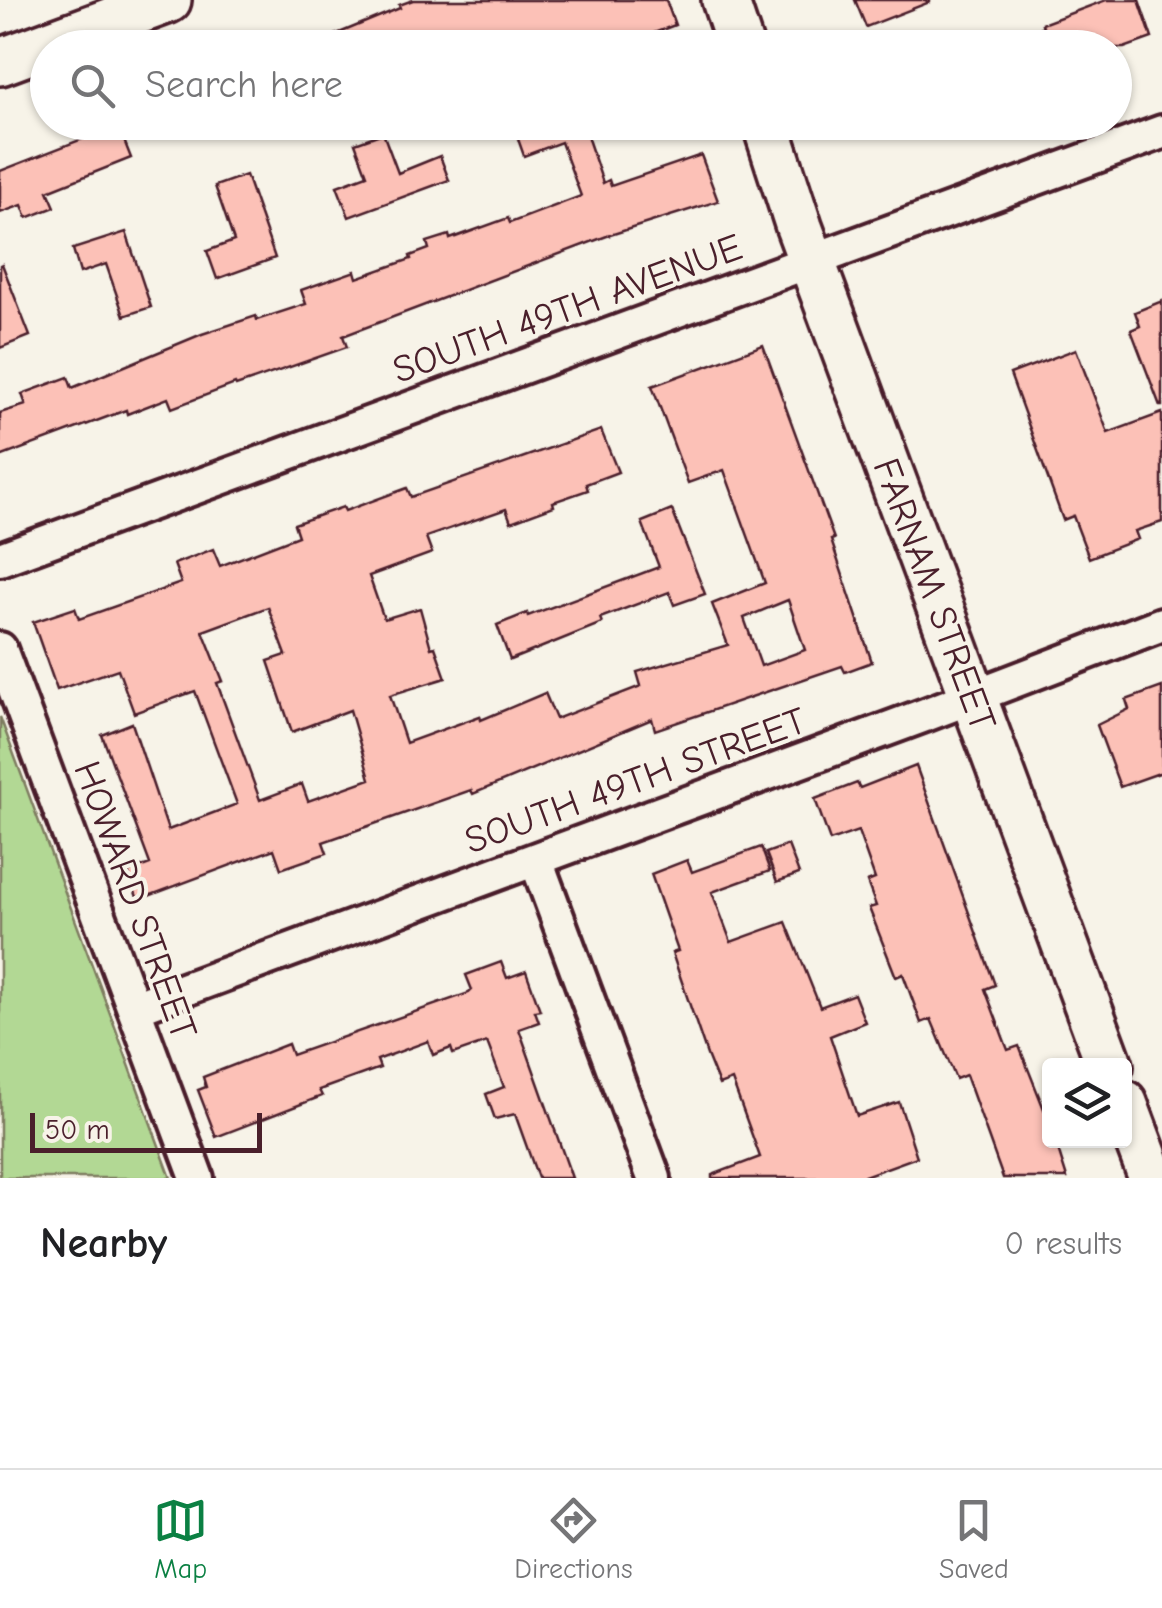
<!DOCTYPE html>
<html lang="en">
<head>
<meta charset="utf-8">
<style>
	body { margin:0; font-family:"Comic Neue",sans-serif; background:#f6f6f6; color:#202124 }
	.controls { position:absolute; right:30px; bottom:30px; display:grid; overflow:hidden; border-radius:10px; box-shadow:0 2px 8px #0004 }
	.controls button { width:90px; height:90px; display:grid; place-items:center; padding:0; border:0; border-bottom:2px solid #e0e0e0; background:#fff; color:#202124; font:50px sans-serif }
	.scale { position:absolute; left:30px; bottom:25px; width:232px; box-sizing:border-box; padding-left:10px; border:5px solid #4a1f2b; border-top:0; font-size:28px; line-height:35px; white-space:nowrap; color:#4a1f2b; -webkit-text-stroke:8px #f7f3e8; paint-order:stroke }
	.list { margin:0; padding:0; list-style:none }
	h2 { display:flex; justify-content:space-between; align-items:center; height:130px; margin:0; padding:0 40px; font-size:42px }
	h2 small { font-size:32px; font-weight:400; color:#757577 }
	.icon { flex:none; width:55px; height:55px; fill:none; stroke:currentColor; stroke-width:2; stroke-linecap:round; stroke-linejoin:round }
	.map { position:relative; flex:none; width:1162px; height:1178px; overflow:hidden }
	.search { position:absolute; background:#fff; box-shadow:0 2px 8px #0004; left:30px; right:30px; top:30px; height:110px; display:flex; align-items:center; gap:25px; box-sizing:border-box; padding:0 35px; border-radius:55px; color:#757577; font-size:38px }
	.sheet { height:290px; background:#fff }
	nav { display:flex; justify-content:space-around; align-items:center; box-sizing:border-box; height:140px; border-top:2px solid #e0e0e0; background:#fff; font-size:28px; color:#757577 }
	nav a { display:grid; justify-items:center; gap:5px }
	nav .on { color:#0b8043 }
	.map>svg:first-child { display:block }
	.green { fill:#b2d894; stroke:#7e7c60; stroke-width:2.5 }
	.building { fill:#fcc1b7; stroke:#4a1f2b; stroke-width:2.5; fill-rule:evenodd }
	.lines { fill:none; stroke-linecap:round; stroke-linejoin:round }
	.minor-casing { stroke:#4a1f2b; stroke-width:40 }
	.secondary-casing { stroke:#4a1f2b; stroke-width:52 }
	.minor { stroke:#f7f3e8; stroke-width:32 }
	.secondary { stroke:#f7f3e8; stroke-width:45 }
	.labels { text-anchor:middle; stroke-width:8; stroke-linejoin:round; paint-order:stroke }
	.street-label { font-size:38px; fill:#4a1f2b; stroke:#f7f3e8 }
</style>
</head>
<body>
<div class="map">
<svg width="1162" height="1178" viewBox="0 0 1162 1178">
	<rect width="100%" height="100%" fill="#f7f3e8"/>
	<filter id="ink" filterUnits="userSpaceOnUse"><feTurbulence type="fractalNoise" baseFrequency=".01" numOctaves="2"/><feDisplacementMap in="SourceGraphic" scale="20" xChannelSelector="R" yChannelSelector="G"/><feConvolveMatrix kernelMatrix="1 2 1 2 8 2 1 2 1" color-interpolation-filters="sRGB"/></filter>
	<g filter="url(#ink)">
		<path class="green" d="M0 717 171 1178H0Z"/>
		<g class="building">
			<path d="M413 0H666L675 25 615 48H303L400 8 399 5Z"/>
			<path d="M855 0H930V2L866 27Z"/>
			<path d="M1106 0H1139L1152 38 1124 48H995L1043 27 1042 24Z"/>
			<path d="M512 122H606L586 133 603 183 609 180 611 186 701 155 718 201 607 236 343 336 347 347 236 386 235 384 172 408 168 398 127 414 126 410 0 457V413L26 405 22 394 68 377 72 388 202 334 256 316 257 320 306 304 301 290 355 271 357 278 411 259 410 256 429 249 427 242 449 235 450 239 508 218 510 223 581 196 561 142 524 156Z"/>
			<path d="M118 125 131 158 48 191 55 207 27 218 22 205 0 213V171Z"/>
			<path d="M383 133 398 173 440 156 449 180 349 217 337 186 367 175 355 143Z"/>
			<path d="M246 175 275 258 217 279 207 251 234 241 215 186Z"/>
			<path d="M126 232 151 307 124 316 106 264 80 273 73 249Z"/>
			<path d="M2 264 30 336 0 348V265Z"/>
			<path d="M1162 301V406H1160L1131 330 1140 326 1135 312Z"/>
			<path d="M763 345 834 539 831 540 872 662 845 672 842 666 655 730 652 719 473 794 471 790 323 842 327 853 281 869 274 849 138 900 128 872 150 864 102 735 132 723 168 830 237 804 195 691 134 713 118 669 57 690 33 622 75 608 79 619 181 583 174 564 213 549 220 566 298 536 294 524 343 507 345 511 407 488 411 497 601 430 618 472 586 484 588 490 553 502 554 506 511 522 506 509 426 537 432 553 369 576 384 619 420 608 431 648 435 647 446 678 390 695 406 743 480 716 481 720 545 693 556 719 641 686 637 672 728 645 712 604 765 583 724 470 688 483 652 386ZM788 600 805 650 761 666 744 618ZM268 607 286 655 268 661 292 732 350 710 370 779 308 801 302 784 260 800 217 683 223 681 203 631Z"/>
			<path d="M1076 349 1108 433 1162 413V522L1135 531 1138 539 1089 558 1073 516 1063 520 1010 374Z"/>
			<path d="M672 510 705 594 674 605 669 592 600 618 602 623 510 660 497 625 527 613 528 616 659 567 642 522Z"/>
			<path d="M1162 687V772L1120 787 1097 725 1129 709 1126 700Z"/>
			<path d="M916 766 995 985 985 989 1003 1037 1008 1050 1019 1046 1050 1124V1140H1055L1067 1178H1003L966 1075 956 1079 931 1019 921 1023 903 974 896 977 869 908 876 906 867 882 875 879 858 831 830 841 815 799 857 783 860 788Z"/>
			<path d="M788 845 799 874 777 882 766 853Z"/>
			<path d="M761 847 770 871 712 892 731 942 786 922 820 1007 854 994 865 1022 830 1036 857 1116 899 1102 917 1157 859 1178H712V1175L760 1157 732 1080 719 1085 707 1055 672 953 678 951 651 874 687 860 692 872Z"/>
			<path d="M501 962 507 978 526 971 540 1010 535 1011 539 1022 519 1029 572 1178H538L515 1114 495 1119 486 1094 504 1087 487 1042 453 1054 451 1048 433 1055 428 1041 377 1060 380 1068 319 1090 322 1096 216 1137 198 1090 206 1087 203 1077 288 1044 292 1055 469 993 472 990 466 975Z"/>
		</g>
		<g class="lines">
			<g class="minor-casing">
				<g id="minor">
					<path d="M0 559 1162 132"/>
					<path d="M0 649 197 1178"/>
					<path d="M536 860 654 1178"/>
					<path d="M134 1008 925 715 1162 624"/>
				</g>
			</g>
			<g class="secondary-casing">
				<g id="secondary">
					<path d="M725 0 741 48"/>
					<path d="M0 62 168 0"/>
					<path id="s1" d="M765 122 799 227 1110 1066"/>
					<path d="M1124 1103 1152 1178"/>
				</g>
			</g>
			<use href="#minor" class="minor"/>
			<use href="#secondary" class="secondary"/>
		</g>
	</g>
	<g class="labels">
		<g class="street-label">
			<text transform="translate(567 308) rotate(-20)" y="13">SOUTH 49TH AVENUE</text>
			<text dy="13" stroke="none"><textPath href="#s1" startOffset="502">FARNAM STREET</textPath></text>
			<text transform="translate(635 780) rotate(-20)" y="13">SOUTH 49TH STREET</text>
			<text transform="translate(136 900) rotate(70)" y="13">HOWARD STREET</text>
		</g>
	</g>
</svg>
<div class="controls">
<button><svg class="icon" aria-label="layers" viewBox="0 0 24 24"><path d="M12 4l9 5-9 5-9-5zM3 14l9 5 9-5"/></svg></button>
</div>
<div class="scale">50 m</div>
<div class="search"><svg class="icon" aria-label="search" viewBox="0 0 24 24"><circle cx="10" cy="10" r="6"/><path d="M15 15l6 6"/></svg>Search here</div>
</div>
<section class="sheet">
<h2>Nearby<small>0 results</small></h2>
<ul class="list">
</ul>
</section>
<nav>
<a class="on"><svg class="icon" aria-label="map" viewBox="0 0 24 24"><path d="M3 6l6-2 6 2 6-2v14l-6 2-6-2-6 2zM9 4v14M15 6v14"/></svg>Map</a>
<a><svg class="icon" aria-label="directions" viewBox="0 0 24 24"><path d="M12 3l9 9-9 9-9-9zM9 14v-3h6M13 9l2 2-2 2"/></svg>Directions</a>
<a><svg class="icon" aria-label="saved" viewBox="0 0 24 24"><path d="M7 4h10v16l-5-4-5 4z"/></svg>Saved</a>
</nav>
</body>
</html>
